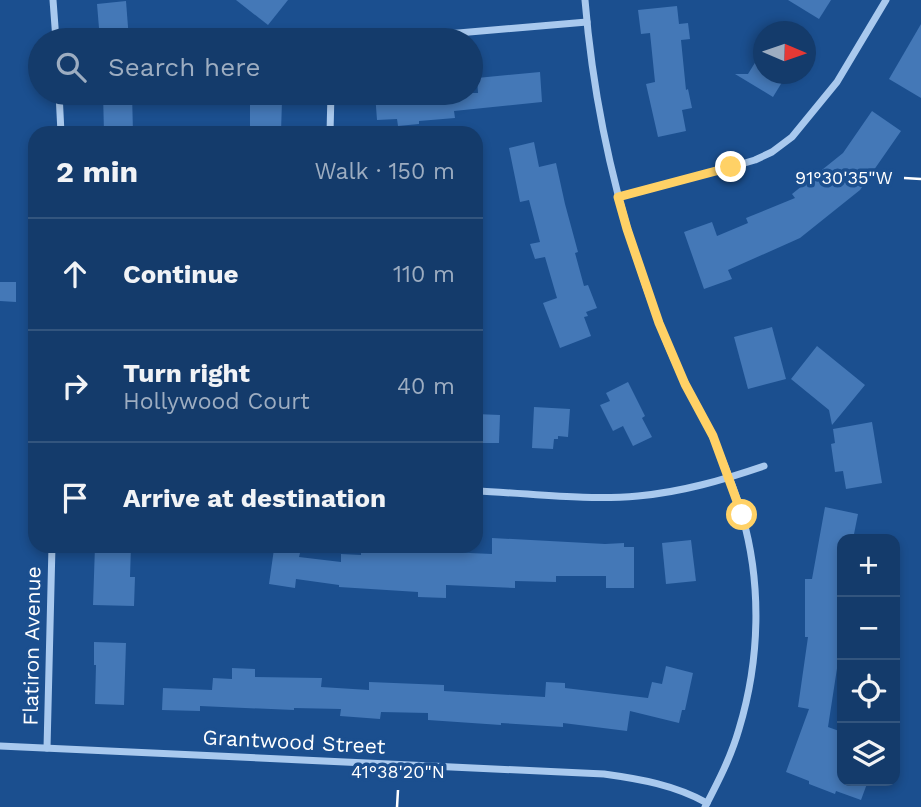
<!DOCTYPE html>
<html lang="en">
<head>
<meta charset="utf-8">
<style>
	body { margin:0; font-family:"Work Sans",sans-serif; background:#1d4271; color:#f1f3f6 }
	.controls { position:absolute; right:21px; bottom:21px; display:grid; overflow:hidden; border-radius:14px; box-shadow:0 4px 10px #0003 }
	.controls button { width:63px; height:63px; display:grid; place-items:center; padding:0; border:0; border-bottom:2px solid #33557e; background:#143b6b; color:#f1f3f6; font:35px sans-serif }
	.compass { position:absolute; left:753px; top:21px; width:63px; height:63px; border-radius:50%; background:#143b6b; box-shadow:0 4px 10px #0003; rotate:92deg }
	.stop { position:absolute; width:21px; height:21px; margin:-16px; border:5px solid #ffd166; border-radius:50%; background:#fff }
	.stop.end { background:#ffd166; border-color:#fff; box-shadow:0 2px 7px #0008 }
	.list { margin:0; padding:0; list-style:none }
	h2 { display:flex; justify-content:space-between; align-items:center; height:91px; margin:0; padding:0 28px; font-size:30px }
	h2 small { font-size:23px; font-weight:400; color:#9dadc1 }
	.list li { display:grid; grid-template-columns:46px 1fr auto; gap:21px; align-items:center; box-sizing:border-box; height:112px; padding:0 28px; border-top:2px solid #33557e }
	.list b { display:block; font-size:26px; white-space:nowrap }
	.list p { margin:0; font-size:23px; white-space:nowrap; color:#9dadc1 }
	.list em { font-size:23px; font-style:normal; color:#9dadc1 }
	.icon { flex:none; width:38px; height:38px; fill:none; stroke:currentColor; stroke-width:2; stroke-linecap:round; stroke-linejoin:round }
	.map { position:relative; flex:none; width:921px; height:807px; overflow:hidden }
	.search { position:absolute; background:#143b6b; box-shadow:0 4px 10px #0003; left:28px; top:28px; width:455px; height:77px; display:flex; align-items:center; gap:18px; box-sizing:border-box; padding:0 24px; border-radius:38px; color:#9dadc1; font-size:26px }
	.panel { position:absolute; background:#143b6b; box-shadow:0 4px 10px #0003; left:28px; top:126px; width:455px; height:427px; border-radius:21px }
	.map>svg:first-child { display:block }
	.building { fill:#4478b7 }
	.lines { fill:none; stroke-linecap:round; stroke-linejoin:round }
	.minor { stroke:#a9c9ee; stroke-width:7 }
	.route { stroke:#ffd166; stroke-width:9 }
	.ticks { fill:none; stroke:#fff; stroke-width:2.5 }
	.labels { text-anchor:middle; stroke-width:7; stroke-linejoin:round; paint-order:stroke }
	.street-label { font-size:21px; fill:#fff; stroke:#1b4f8f }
	.ticks-label { font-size:18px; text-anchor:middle; fill:#fff; stroke:#1b4f8f; stroke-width:7; stroke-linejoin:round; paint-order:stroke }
</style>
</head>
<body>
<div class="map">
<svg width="921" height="807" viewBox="0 0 921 807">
	<rect width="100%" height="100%" fill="#1b4f8f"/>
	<g class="building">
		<path d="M236 0H288L268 25Z"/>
		<path d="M788 0H831L819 19Z"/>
		<path d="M126 1 129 40H100L97 4Z"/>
		<path d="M677 6 679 24 688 23 690 39 681 40 686 90 688 89 692 108 682 110 686 131 658 137 646 84 655 82 650 33 641 34 638 10Z"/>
		<path d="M921 24V98L889 79Z"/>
		<path d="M764 48V74H787L773 97 735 74H748Z"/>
		<path d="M540 72 542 102 454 111 455 118 419 121V124L398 126 397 119 377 120 375 93H478L477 78Z"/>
		<path d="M103 93H132L133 133H104Z"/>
		<path d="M250 99 282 100 281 133H250Z"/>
		<path d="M872 111 901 131 860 190 800 238 728 270 732 279 704 289 684 232 712 222 717 236 748 223 746 218 795 198 792 194 843 153Z"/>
		<path d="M534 142 539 167 556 163 565 204 578 252 575 253 584 286 588 285 597 308 586 312 588 316 584 317 591 336 560 348 543 303 557 298 545 257 535 259 530 244 540 242 529 200 520 202 509 148Z"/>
		<path d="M0 282H16V302L0 301Z"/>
		<path d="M772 327 786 379 748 389 734 337Z"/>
		<path d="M817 346 865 385 832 425 829 410 791 379Z"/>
		<path d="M628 382 645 416 642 418 652 437 633 446 623 426 613 431 600 405 610 401 606 393Z"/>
		<path d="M534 407 570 409 568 437 558 436V439H554L553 449 532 448Z"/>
		<path d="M476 414 500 415 499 443H476Z"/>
		<path d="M872 422 882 483 846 489 843 471 835 472 831 444 835 443 833 429Z"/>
		<path d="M825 507 858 514 853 539H842V566L839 565 840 649 828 727 842 732V781H868L861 800 836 791 835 794 809 784V781L786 772 809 709 798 707 808 637H805V579H812Z"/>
		<path d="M492 538 605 544 624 543V547H634V588H606V576H556V582L515 581V588L446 585V598L418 597V592L339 587V585L296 579 295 588 269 584 274 549 300 553 299 557 341 562V554L361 555V551L367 552 368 546H431L448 547V552L492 554Z"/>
		<path d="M691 540 696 581 666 584 662 543Z"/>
		<path d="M95 546H131L130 577H135L134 606 93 605Z"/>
		<path d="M94 642 126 643 124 705 95 704 96 665H94Z"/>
		<path d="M666 666 693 673 685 710H682L679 723 630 711 627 731 563 723V727L501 723V725L428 720V713L381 712 380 719 340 716 341 709 294 708V710L200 706V711L162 710 163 688 212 690 213 678 232 679V668L255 669V677L322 678 321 687 369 690V682L444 685V691L545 697 546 682 565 683V688L648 698 652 682 662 684Z"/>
	</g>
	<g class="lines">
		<g class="minor">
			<path d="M53 0 56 40"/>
			<path d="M585 0C594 111 620 221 660 325 667 345 676 364 685 383 694 403 706 420 714 440 724 464 735 489 742 515 762 584 760 660 739 729 731 757 718 782 705 807"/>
			<path d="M377 40 587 22"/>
			<path d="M59 93 61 133"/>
			<path d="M330 133 331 93"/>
			<path d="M618 197 731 167 755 160 772 152 792 137 837 82 886 0"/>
			<path d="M476 491C530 493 585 501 638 496 682 492 723 480 764 466"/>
			<path d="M0 746 604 774C640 779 675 785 707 803"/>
			<path d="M47 748 52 546"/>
		</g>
	</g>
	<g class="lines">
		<path class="route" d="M731 167 618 197 627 229 659 323 685 384 713 436 742 515"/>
	</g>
	<path class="ticks" d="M904 178 921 179M397 807 398 790"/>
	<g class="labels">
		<g class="street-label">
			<text transform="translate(32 646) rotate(-89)" y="7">Flatiron Avenue</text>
			<text transform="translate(294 742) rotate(3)" y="7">Grantwood Street</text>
		</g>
	</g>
	<g class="ticks-label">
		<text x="844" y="184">91°30'35"W</text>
		<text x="398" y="778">41°38'20"N</text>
	</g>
</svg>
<div class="controls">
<button>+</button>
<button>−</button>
<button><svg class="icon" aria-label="locate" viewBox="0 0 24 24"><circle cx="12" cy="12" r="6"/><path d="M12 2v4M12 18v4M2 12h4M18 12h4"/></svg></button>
<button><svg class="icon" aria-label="layers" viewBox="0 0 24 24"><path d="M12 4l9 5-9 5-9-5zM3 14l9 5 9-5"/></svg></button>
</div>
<svg class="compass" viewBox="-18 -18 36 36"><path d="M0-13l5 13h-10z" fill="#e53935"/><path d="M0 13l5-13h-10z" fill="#9dadc1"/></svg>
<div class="stop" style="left:742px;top:515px"></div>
<div class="stop end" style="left:731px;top:167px"></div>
<div class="search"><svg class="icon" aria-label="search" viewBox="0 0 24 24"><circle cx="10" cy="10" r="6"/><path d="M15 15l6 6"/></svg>Search here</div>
<section class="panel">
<h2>2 min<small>Walk · 150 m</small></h2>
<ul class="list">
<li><svg class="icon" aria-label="ahead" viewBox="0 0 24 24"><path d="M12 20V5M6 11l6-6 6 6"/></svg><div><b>Continue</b></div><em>110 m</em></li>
<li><svg class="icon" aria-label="right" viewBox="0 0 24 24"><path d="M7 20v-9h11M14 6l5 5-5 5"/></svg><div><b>Turn right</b><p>Hollywood Court</p></div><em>40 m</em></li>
<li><svg class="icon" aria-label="arrive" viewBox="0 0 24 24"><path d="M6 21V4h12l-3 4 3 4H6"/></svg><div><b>Arrive at destination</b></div></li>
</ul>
</section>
</div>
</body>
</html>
